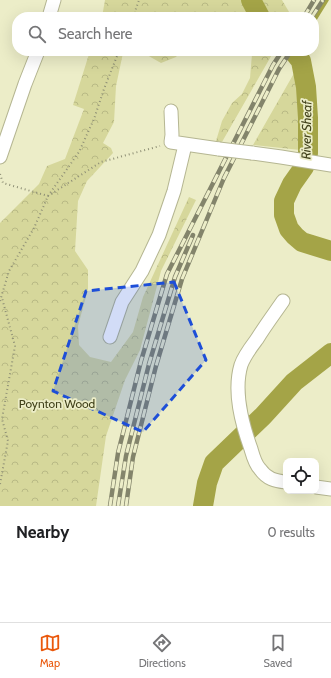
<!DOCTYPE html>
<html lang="en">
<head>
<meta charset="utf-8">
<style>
	body { margin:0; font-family:Cabin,sans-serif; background:#f2f2f2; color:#202124 }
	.controls { position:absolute; right:12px; bottom:12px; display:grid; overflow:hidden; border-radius:8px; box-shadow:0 4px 16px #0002 }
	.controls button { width:36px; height:36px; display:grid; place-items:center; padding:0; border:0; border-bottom:1px solid #e0e0e0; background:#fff; color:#202124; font:20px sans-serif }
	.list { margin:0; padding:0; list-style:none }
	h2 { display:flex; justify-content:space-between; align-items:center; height:52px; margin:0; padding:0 16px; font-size:17px }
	h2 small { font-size:13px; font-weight:400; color:#757577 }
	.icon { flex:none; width:22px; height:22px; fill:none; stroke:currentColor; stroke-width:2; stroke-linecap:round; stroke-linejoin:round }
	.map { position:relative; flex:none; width:331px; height:506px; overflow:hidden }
	.search { position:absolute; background:#fff; box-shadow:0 4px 16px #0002; left:12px; right:12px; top:12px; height:44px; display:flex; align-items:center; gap:10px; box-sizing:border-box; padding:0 14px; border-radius:16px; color:#757577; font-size:15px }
	.sheet { height:116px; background:#fff }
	nav { display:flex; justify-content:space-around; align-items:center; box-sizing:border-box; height:56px; border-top:1px solid #e0e0e0; background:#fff; font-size:11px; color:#757577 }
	nav a { display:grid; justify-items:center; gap:2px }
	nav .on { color:#ea580c }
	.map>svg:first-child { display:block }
	.forest { fill:url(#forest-crowns) }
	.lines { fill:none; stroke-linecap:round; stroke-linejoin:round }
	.stream { stroke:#a4a447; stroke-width:3.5 }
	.river { stroke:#a4a447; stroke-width:20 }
	.minor-casing { stroke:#b5b692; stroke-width:15 }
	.path { stroke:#8f9076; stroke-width:2; stroke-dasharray:1 3; stroke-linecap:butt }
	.minor { stroke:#fff; stroke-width:13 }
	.rail-casing { stroke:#83846b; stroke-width:4.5 }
	.rail { stroke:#ecedc8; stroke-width:3; stroke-dasharray:9; stroke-linecap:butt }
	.minor-bridge-casing { stroke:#b5b692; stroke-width:15; stroke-linecap:butt }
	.minor-bridge { stroke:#fff; stroke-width:13 }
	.marked { fill:#1d4ed8; fill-opacity:0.2; stroke:#1d4ed8; stroke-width:3; stroke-dasharray:8 5; stroke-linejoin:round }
	.labels { text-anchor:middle; stroke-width:3.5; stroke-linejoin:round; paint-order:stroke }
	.park-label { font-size:12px; fill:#404019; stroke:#ecedc8 }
	.water-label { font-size:13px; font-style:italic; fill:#43431c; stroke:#ecedc8 }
</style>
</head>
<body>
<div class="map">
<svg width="331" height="506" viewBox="0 0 331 506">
	<defs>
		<pattern id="forest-crowns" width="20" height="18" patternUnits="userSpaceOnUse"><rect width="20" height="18" fill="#d6d79b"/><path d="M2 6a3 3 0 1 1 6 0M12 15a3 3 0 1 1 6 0" fill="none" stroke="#b8b985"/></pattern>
	</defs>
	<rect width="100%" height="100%" fill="#ecedc8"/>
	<g class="forest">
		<path d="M105 0H282L292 17H102Z"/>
		<path d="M90 51H129L123 53 116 86 114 122 103 143 111 148 113 153 87 181 78 201 75 251 88 270V289L78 326 79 345 90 357 111 362 133 332 143 297 189 197 196 200 161 271 140 350 125 380 106 436 96 506H0V223L39 184 47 166 65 159 84 109 73 105Z"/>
		<path d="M140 51H181L176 57 161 63Z"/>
		<path d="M251 51H274L222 142 216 141 222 121 232 103 242 94 250 78 252 54Z"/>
		<path d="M301 61 306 87 308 118V153L300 150 253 145Z"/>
	</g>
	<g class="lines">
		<g class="stream">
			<path d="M314 21 327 0"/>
			<path d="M301 61 302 51"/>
		</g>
		<g class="river">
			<path d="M251 0 260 17"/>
			<path d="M293 51 301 61 306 87 308 118V153L304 167 292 184 284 201V215L289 229 295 236 302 242 331 251"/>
			<path d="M203 506 207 483 214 463 263 416 294 382 331 353"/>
		</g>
		<g class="minor-casing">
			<g id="minor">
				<path d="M49 17 54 0"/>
				<path d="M171 111 172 135 171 142 219 149"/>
				<path d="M252 153 281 157 331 165"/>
				<path d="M0 157 25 84 38 51"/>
				<path d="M283 301C274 314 265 326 257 339 251 347 244 356 241 365 233 392 242 424 251 449 253 456 255 464 260 469 267 479 275 481 286 482"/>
				<path d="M110 337 122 302 142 271 159 235 174 191 185 145"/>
				<path d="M316 487 331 489"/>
			</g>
		</g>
		<g class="path">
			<path d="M133 17 139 0"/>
			<path d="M0 174 3 183 48 196 101 162 160 146"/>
			<path d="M0 301 9 271 34 228 48 196 79 152 94 119 104 89 119 51"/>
			<path d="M0 484 8 441 2 419 15 346 2 298"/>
		</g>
		<use href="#minor" class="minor"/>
		<g class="rail-casing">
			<g id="rail">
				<path d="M304 17 314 0"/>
				<path d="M312 17 323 0"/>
				<path d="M110 506 118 453 141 361 167 274 273 65 282 51"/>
				<path d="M118 506 126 456 149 364 175 277 193 235"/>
				<path d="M126 506 133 457 156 366 182 279 224 178 279 69 291 51"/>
			</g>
		</g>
		<use href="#rail" class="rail"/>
		<g class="minor-bridge-casing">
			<path id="minor-bridge" d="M219 149 252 153"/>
		</g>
		<use href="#minor-bridge" class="minor-bridge"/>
	</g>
	<path class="marked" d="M174 282 206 360 143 432 53 391 86 291Z"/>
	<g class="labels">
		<g class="park-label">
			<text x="57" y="408">Poynton Wood</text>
		</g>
		<g class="water-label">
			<text transform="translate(306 130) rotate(-89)" y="5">River Sheaf</text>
		</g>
	</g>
</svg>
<div class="controls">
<button><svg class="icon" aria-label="locate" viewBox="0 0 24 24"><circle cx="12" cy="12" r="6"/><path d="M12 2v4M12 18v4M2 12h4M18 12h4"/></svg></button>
</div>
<div class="search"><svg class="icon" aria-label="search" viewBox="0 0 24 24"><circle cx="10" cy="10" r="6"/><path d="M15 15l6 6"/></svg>Search here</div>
</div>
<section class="sheet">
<h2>Nearby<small>0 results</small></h2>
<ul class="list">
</ul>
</section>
<nav>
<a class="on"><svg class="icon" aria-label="map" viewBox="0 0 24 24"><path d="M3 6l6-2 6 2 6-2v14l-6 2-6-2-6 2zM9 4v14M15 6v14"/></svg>Map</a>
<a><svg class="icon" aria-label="directions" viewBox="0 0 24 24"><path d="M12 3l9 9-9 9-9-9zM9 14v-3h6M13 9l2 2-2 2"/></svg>Directions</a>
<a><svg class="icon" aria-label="saved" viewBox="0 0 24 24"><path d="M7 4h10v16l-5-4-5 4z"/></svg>Saved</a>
</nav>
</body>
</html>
